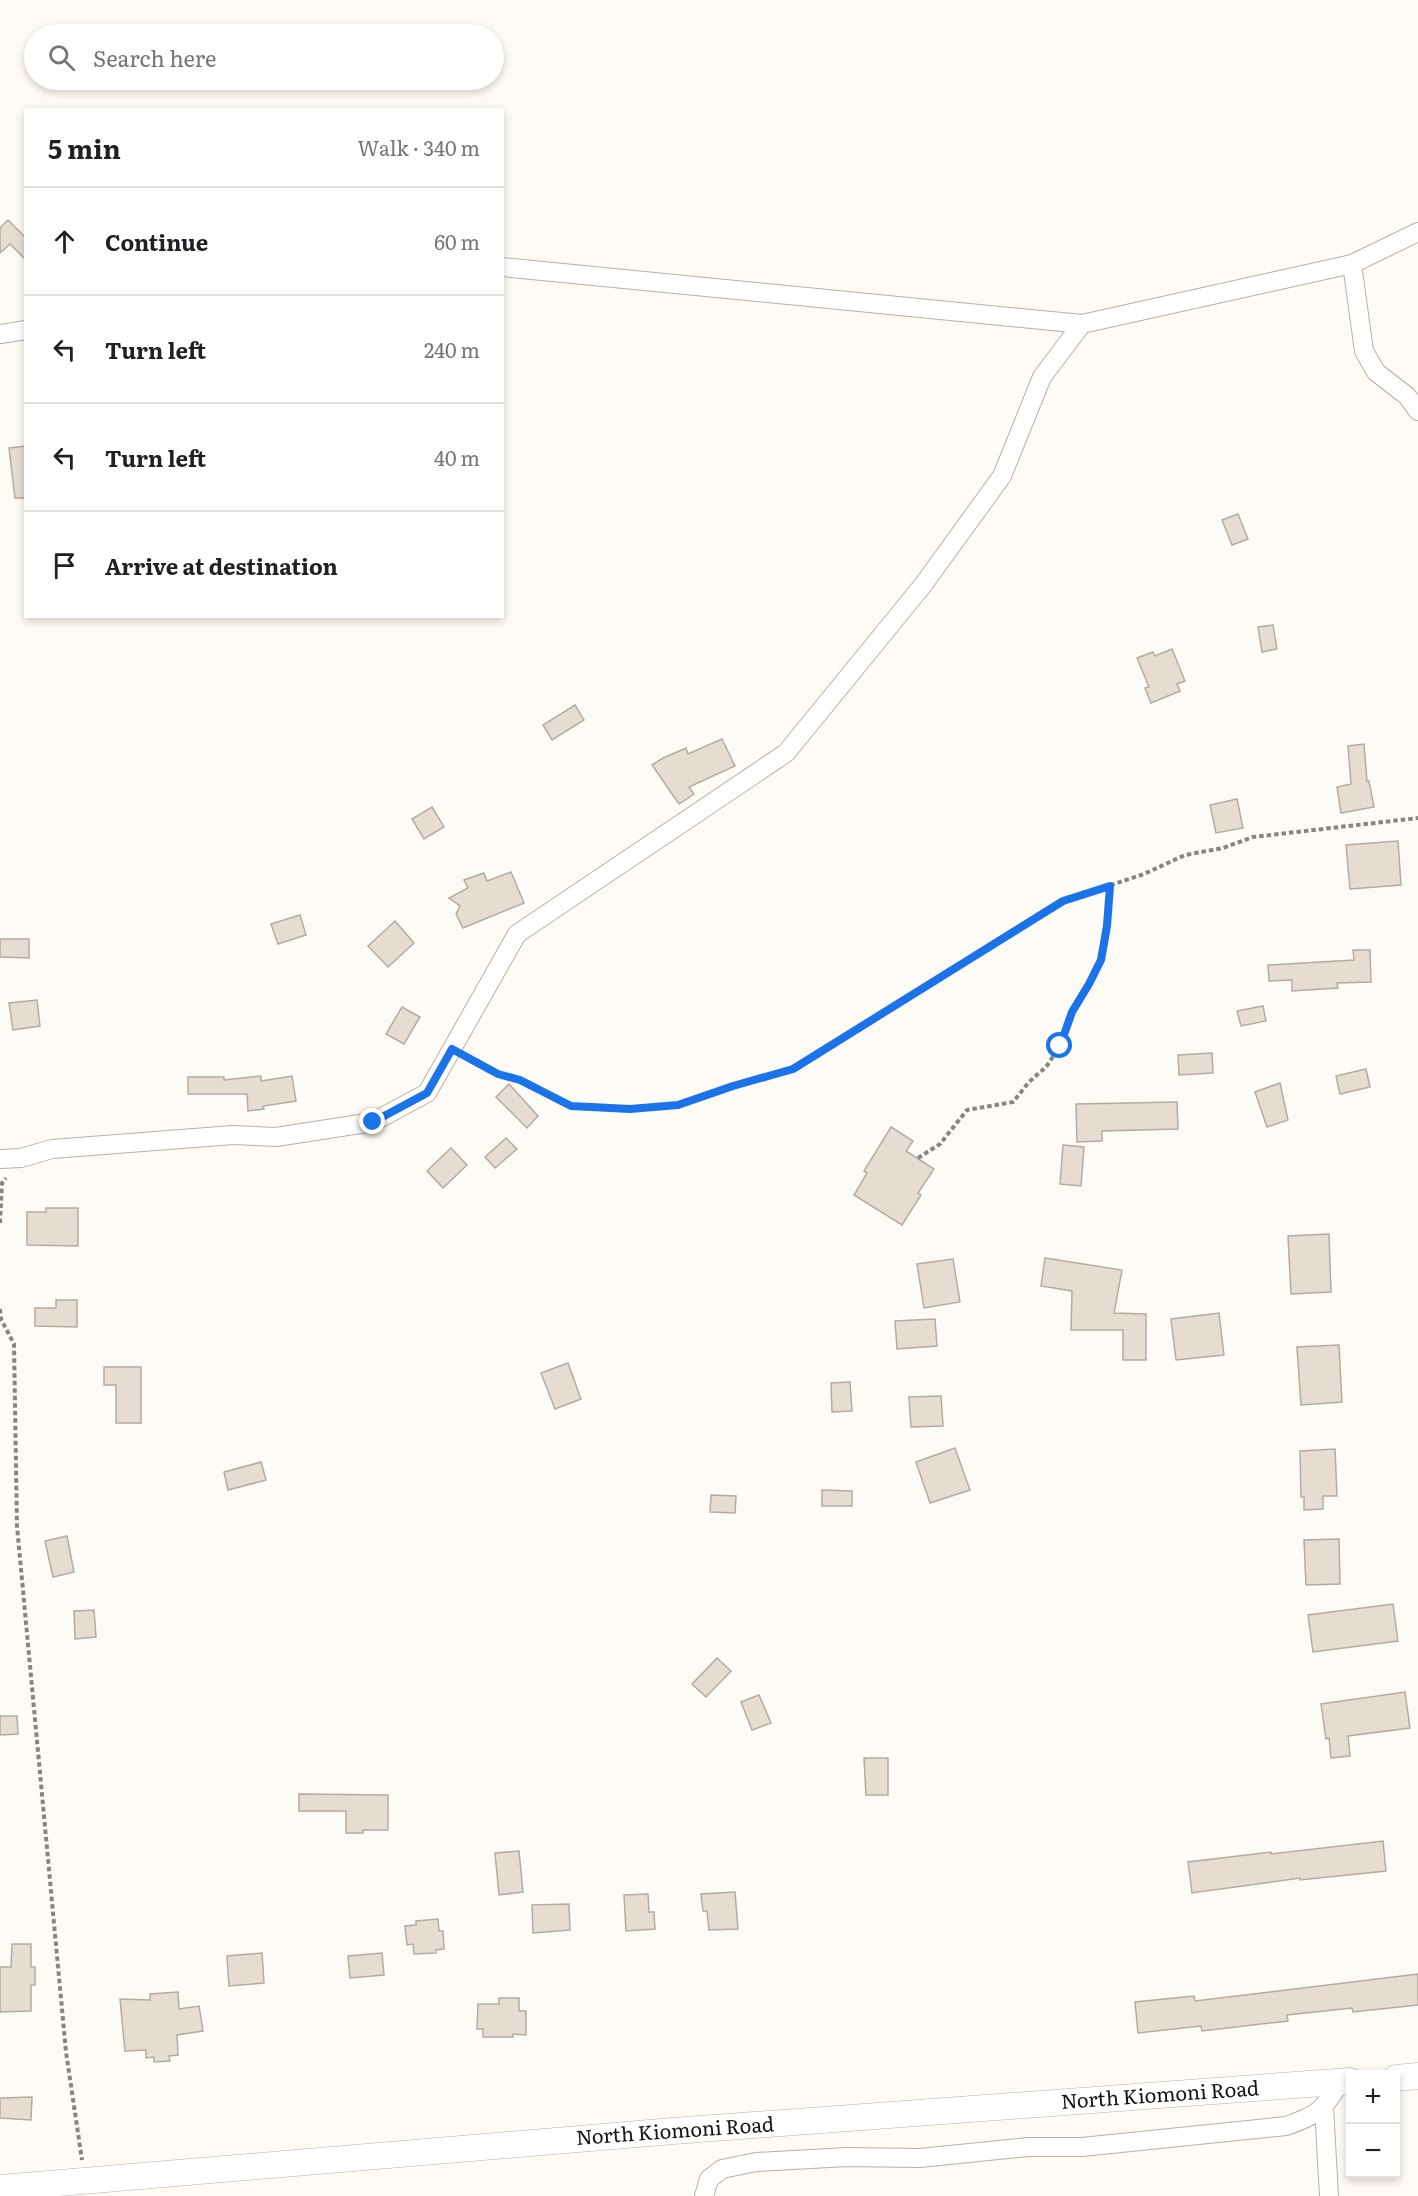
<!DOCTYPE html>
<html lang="en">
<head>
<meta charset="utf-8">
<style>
	body { margin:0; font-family:Literata,serif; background:#f6f6f6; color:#202124 }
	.controls { position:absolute; right:18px; bottom:18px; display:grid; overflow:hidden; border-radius:0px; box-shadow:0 3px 9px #0003 }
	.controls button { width:54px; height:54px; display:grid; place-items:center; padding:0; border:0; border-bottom:2px solid #e0e0e0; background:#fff; color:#202124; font:30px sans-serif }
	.stop { position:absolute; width:18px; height:18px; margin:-14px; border:4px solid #1a73e8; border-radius:50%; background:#fff }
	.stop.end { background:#1a73e8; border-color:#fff; box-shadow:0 2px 6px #0008 }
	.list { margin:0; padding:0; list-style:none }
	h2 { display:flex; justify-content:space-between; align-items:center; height:78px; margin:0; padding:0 24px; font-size:26px }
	h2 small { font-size:20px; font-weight:400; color:#757577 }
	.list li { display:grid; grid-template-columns:39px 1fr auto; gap:18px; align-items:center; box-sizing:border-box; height:108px; padding:0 24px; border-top:2px solid #e0e0e0 }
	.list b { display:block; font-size:22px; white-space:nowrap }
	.list em { font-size:20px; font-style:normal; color:#757577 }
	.icon { flex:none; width:33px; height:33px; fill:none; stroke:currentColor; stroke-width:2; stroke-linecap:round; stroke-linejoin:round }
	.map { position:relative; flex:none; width:1418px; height:2196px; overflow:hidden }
	.search { position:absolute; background:#fff; box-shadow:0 3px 9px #0003; left:24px; top:24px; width:480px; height:66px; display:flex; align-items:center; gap:15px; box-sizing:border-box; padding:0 21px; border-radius:33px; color:#757577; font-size:22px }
	.panel { position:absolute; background:#fff; box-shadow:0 3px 9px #0003; left:24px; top:108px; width:480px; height:510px; border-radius:0px }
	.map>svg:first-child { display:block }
	.building { fill:#e7dcd2; stroke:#b5aba1; stroke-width:1.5 }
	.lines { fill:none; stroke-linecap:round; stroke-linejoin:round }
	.street-casing { stroke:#baafa6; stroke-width:20 }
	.secondary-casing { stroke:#baafa6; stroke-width:27 }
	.path { stroke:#888480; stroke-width:4; stroke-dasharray:4.5 3; stroke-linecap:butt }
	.street { stroke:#fff; stroke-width:18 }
	.secondary { stroke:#fff; stroke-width:26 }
	.route { stroke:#1a73e8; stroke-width:8 }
	.labels { text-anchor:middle; stroke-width:5; stroke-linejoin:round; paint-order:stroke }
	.street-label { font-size:20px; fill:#171310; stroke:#fff }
</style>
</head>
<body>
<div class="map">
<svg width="1418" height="2196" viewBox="0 0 1418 2196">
	<rect width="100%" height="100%" fill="#fefaf5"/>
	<g class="building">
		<path d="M8 220 26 238V260L10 244 0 253V228Z"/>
		<path d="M26 446V498H15L9 448Z"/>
		<path d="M1238 514 1248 539 1232 545 1222 520Z"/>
		<path d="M1273 625 1277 649 1262 652 1258 627Z"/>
		<path d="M1172 649 1185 681 1177 684 1180 691 1151 703 1145 688 1149 687 1137 658 1153 652 1155 656Z"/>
		<path d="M575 705 584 720 552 740 543 725Z"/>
		<path d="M722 739 735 766 689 787 694 794 679 804 652 765 663 758 686 748 688 754Z"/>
		<path d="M1364 744 1367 781H1369L1374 807 1341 813 1337 787 1351 784 1348 746Z"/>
		<path d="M1237 799 1243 828 1216 833 1210 805Z"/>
		<path d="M432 807 444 827 424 839 412 819Z"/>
		<path d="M1398 841 1401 885 1350 889 1346 845Z"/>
		<path d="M511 872 524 903 463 928 456 914 460 906 449 898 468 888 464 880 484 873 487 881Z"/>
		<path d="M300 915 306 935 278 944 271 924Z"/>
		<path d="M395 921 414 943 388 967 368 946Z"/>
		<path d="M0 939H29V958L0 957Z"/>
		<path d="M1353 950H1370L1371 982 1337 983 1338 988 1292 991V980L1269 981 1268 965 1354 960Z"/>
		<path d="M37 1000 40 1026 13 1030 9 1003Z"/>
		<path d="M1263 1006 1266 1021 1241 1026 1237 1011Z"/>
		<path d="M402 1007 420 1017 404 1044 386 1034Z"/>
		<path d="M1212 1053 1213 1073 1179 1075 1178 1055Z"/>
		<path d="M1366 1069 1370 1087 1340 1094 1336 1076Z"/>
		<path d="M261 1076V1081L292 1076 296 1101 263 1106 264 1109 248 1111 247 1094H188V1077H224V1080Z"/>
		<path d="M1280 1083 1288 1120 1267 1127 1255 1092Z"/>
		<path d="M509 1084 538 1116 527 1128 496 1097Z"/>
		<path d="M1177 1102 1178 1129 1102 1131V1141L1077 1142 1076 1104Z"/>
		<path d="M891 1127 913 1141 906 1151 934 1169 918 1193 921 1195 902 1225 854 1195 867 1173 864 1171Z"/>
		<path d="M506 1138 517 1149 495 1168 485 1157Z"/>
		<path d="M1063 1145 1084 1147 1081 1186 1060 1184Z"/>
		<path d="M451 1148 467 1165 443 1188 427 1171Z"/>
		<path d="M46 1208H78V1246L27 1245V1212H46Z"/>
		<path d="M1329 1234 1331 1292 1291 1294 1288 1236Z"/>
		<path d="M1045 1258 1122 1270 1114 1313 1146 1314V1360H1123V1330H1071L1072 1291 1041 1286Z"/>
		<path d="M953 1259 960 1302 924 1308 917 1264Z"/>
		<path d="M56 1300H77V1327L35 1326V1308H56Z"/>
		<path d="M1219 1313 1224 1355 1176 1360 1171 1319Z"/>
		<path d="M935 1319 937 1346 897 1349 895 1321Z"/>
		<path d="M1339 1345 1342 1402 1301 1405 1297 1347Z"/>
		<path d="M568 1363 581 1399 555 1409 541 1373Z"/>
		<path d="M104 1367H141V1423H116V1385H104Z"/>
		<path d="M850 1382 852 1411 832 1412 831 1383Z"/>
		<path d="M941 1396 943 1426 911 1427 909 1397Z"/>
		<path d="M955 1448 970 1490 930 1503 916 1462Z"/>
		<path d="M1335 1449 1337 1496H1323V1509L1304 1510V1497H1301L1300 1451Z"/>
		<path d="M261 1462 266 1480 228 1490 224 1472Z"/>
		<path d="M822 1490 852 1491V1506H822Z"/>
		<path d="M711 1495 736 1496 735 1513 710 1512Z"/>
		<path d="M67 1536 74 1572 53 1577 45 1541Z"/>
		<path d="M1339 1539 1340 1584 1306 1585 1304 1540Z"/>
		<path d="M1393 1604 1398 1641 1313 1652 1308 1615Z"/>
		<path d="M94 1610 96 1637 75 1639 74 1611Z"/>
		<path d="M717 1658 731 1671 706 1697 692 1684Z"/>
		<path d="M1405 1692 1410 1728 1348 1736 1350 1756 1331 1758 1329 1738 1326 1739 1321 1704Z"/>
		<path d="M759 1695 771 1723 752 1730 741 1702Z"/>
		<path d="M0 1716H17L18 1734 0 1735Z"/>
		<path d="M864 1758H888V1795H866Z"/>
		<path d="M299 1794 388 1795V1830H363V1833H346V1811H299Z"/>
		<path d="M1383 1841 1386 1871 1300 1880V1878L1192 1893 1188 1862 1271 1852V1854Z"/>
		<path d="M519 1851 523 1892 499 1895 495 1853Z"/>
		<path d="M735 1892 738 1929 709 1930 707 1911H703L701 1894Z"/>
		<path d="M648 1894 649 1912H654L655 1929 626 1931 624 1895Z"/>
		<path d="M569 1904 570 1930 533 1933 532 1905Z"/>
		<path d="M438 1919 439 1931H443L444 1949 436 1950V1953L414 1954 413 1944 407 1945 405 1926 416 1925V1921Z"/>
		<path d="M12 1944H31V1967H35V1985H31V2011L0 2012V1967H11Z"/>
		<path d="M262 1953 264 1983 229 1986 227 1956Z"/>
		<path d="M382 1953 384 1975 350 1978 348 1956Z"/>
		<path d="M1418 1974V2005L1353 2012 1352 2008 1287 2015 1288 2021 1202 2031 1201 2026 1138 2033 1135 2002 1194 1996 1195 2001Z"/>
		<path d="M178 1992 179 2009 199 2006 203 2031 177 2035 178 2055 169 2056 170 2061 154 2062V2057L146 2058V2050L125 2051 120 1999 150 2000V1994Z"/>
		<path d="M499 1998H519V2011H526V2035L513 2034V2037H483V2029H477L478 2004H499Z"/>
		<path d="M32 2097 31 2120 0 2118V2098Z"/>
	</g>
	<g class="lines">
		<g class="street-casing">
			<g id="street">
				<path d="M1352 264 1364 351 1376 372 1407 396 1418 411"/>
				<path d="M502 267 1082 324 1352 264 1418 232"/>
				<path d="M0 334 26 330"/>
				<path d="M0 1159 21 1158 52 1149 233 1135 276 1137 373 1122 427 1093 517 934 786 753 923 585 1002 476 1042 377 1082 324"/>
				<path d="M1324 2107 1329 2196"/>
				<path d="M704 2196 709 2179 722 2169 756 2162 847 2157 920 2158 1028 2147H1082L1286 2126C1320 2114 1321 2111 1341 2082"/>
			</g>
		</g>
		<g class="secondary-casing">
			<g id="secondary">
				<path d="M1396 2078 1418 2076"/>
				<path d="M0 2188 673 2131 1350 2081"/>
			</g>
		</g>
		<g class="path">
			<path d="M466 1056 498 1074 520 1080 571 1106 630 1109 679 1105 733 1086 793 1069 1063 901 1144 874 1185 855 1223 848 1253 837 1418 818"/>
			<path d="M918 1158 940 1144 967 1110 1013 1102 1029 1082 1046 1067 1060 1046 1072 1012 1089 984 1101 960 1110 886"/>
			<path d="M0 1223 2 1183 6 1178"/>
			<path d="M0 1309 1 1319 14 1344 17 1526 66 2052 82 2160"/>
		</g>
		<use href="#street" class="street"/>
		<use href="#secondary" class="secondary"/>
	</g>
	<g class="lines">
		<path class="route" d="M373 1122 427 1093 452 1049 498 1074 520 1080 571 1106 630 1109 678 1105 733 1086 793 1069 1063 901 1110 886 1107 926 1101 960 1089 984 1072 1012 1060 1046"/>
	</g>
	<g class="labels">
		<g class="street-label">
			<text transform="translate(1160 2095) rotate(-4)" y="7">North Kiomoni Road</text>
			<text transform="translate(675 2131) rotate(-4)" y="7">North Kiomoni Road</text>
		</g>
	</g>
</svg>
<div class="controls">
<button>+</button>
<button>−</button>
</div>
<div class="stop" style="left:1060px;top:1046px"></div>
<div class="stop end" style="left:373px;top:1122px"></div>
<div class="search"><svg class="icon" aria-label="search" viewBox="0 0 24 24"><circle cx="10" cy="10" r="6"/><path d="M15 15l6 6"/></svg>Search here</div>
<section class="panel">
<h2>5 min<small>Walk · 340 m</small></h2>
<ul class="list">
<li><svg class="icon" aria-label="ahead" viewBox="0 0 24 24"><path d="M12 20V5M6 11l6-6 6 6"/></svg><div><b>Continue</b></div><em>60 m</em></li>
<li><svg class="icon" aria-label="left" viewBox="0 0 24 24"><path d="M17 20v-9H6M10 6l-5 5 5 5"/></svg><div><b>Turn left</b></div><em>240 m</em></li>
<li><svg class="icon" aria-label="left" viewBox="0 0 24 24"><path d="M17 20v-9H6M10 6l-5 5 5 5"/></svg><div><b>Turn left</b></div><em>40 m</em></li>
<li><svg class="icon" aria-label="arrive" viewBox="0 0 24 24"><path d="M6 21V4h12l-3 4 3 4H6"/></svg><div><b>Arrive at destination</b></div></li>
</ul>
</section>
</div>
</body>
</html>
